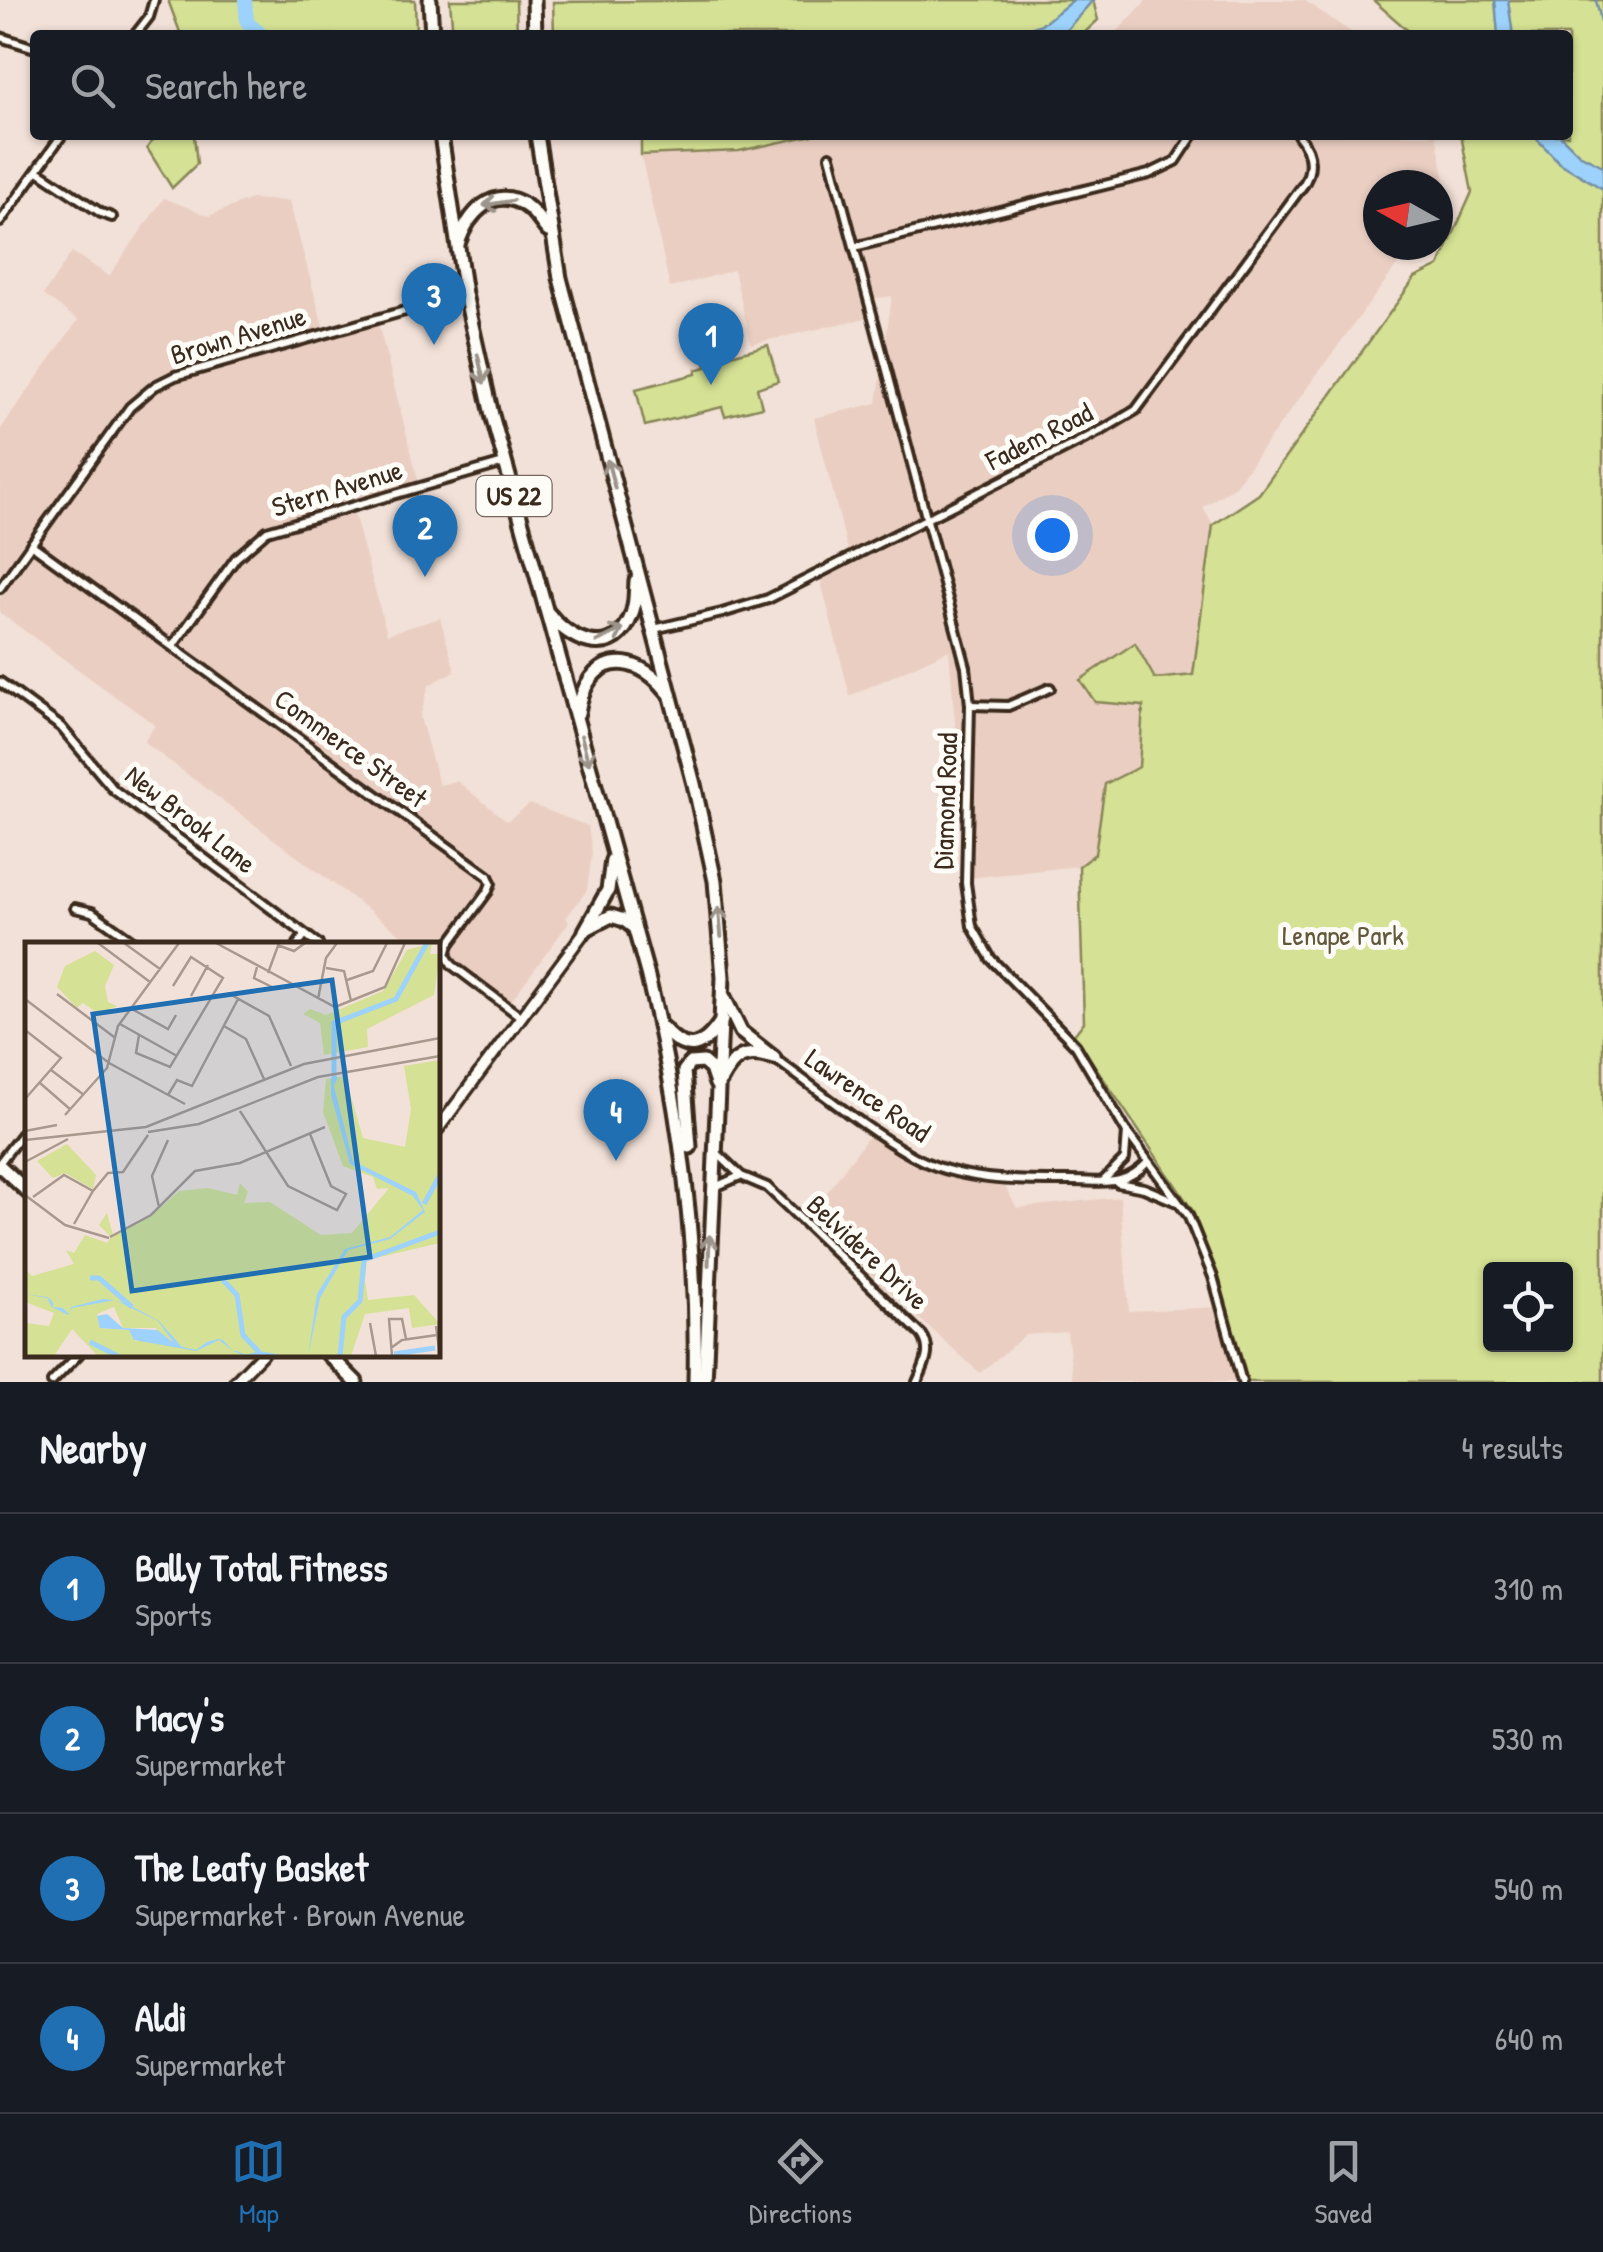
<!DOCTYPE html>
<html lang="en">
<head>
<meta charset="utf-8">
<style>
	body { margin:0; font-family:"Patrick Hand",sans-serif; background:#242831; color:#f1f3f6 }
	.controls { position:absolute; right:30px; bottom:30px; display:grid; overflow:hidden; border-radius:10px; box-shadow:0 2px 8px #0004 }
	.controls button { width:90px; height:90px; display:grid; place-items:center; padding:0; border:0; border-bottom:2px solid #363941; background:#171b24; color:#f1f3f6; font:50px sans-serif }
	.compass { position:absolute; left:1363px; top:170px; width:90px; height:90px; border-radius:50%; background:#171b24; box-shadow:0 2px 8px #0004; rotate:278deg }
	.you { position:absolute; left:1052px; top:535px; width:35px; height:35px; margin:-25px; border:8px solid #fff; border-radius:50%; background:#1a73e8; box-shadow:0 0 0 15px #1a73e833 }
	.badge { display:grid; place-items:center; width:65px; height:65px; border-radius:50%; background:#1f6fb2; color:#fff; font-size:32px; font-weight:700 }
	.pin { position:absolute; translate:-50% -82px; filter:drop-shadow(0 2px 5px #0008) }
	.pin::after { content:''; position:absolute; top:52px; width:35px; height:30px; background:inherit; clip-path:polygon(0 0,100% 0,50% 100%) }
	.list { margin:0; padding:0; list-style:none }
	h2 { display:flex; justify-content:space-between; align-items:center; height:130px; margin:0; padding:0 40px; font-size:42px }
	h2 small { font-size:32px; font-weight:400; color:#9ea1a6 }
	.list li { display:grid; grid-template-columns:65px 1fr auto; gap:30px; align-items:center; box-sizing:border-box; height:150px; padding:0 40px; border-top:2px solid #363941 }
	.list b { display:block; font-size:38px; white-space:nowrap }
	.list p { margin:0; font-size:32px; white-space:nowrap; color:#9ea1a6 }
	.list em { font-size:32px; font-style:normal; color:#9ea1a6 }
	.icon { flex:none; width:55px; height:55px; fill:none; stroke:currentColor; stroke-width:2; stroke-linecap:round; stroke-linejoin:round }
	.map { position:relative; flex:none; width:1603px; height:1382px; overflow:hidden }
	.search { position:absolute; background:#171b24; box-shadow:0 2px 8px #0004; left:30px; right:30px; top:30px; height:110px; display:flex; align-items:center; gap:25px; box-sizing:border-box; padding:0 35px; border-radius:10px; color:#9ea1a6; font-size:38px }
	.sheet { height:730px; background:#171b24 }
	nav { display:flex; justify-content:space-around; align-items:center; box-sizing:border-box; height:140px; border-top:2px solid #363941; background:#171b24; font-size:28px; color:#9ea1a6 }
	nav a { display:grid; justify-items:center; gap:5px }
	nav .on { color:#1f6fb2 }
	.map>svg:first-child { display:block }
	.built { fill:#eacec2 }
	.green { fill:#d5e194; stroke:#888659; stroke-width:2.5; fill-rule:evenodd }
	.water { fill:#9cd2fb; stroke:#758fa3; stroke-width:2.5 }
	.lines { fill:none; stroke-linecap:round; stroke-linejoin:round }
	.stream { stroke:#758fa3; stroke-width:2.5 }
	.river { stroke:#9cd2fb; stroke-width:14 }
	.minor-casing { stroke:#3b2a1e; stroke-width:14 }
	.tertiary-casing { stroke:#3b2a1e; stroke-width:16 }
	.primary-casing { stroke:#3b2a1e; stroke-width:19 }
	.trunk-casing { stroke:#3b2a1e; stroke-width:19 }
	.minor { stroke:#fdfcf7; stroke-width:6 }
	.tertiary { stroke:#fdfcf7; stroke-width:9 }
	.primary { stroke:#fdfcf7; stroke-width:11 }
	.trunk { stroke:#fdfcf7; stroke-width:11 }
	.oneway { stroke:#9c938a }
	.labels { text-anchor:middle; stroke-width:10; stroke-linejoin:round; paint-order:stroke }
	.shield { fill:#fdfcf7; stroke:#75695f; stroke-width:2.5 }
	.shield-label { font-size:25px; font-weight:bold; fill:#3b2a1e }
	.street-label { font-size:28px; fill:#3b2a1e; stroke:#fdfcf7 }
	.park-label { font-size:28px; fill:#62583c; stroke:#fdfcf7 }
	.inset-river { fill:none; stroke:#9cd2fb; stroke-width:5 }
	.inset-road { fill:none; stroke:#a9988e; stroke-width:2.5 }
	.view { fill:#1f6fb2; fill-opacity:0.15; stroke:#1f6fb2; stroke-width:5 }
	.inset-edge { fill:none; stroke:#3b2a1e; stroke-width:5 }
</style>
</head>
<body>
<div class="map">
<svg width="1603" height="1382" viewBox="0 0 1603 1382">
	<rect width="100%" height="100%" fill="#f2e1d8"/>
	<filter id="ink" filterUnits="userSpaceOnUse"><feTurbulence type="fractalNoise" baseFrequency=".01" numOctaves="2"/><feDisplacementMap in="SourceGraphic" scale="20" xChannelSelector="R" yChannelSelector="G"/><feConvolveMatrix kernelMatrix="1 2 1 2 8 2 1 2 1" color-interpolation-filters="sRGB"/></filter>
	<g filter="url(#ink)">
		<g class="built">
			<path d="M1147 0H1304L1355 35H1114Z"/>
			<path d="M813 135H1436L1448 195 1438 210V185H1378V245H1412L1235 486 1203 507 1213 525 1193 676 1155 679 1096 702 1143 706 1139 767 1105 784 1095 854 1079 866 968 878 949 650 850 696 819 574 850 559 814 418 877 403 892 296 871 299 875 316 751 344 734 270 670 288 641 155 739 151Z"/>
			<path d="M164 198 209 216 251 199 289 201 325 333 377 319 420 487 352 506 387 634 440 618 455 671 429 685 420 717 439 785 457 781 507 821 530 804 588 826 592 853 587 890 566 918 569 921 567 925 503 1012 438 962V944H414L144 742 155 725 0 613V430L78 320 43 295 72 252 109 276Z"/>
			<path d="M876 1126 912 1152 999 1176 1017 1208 1120 1197 1129 1311 1225 1307 1247 1382H1073L1067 1332 1025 1335 980 1373 808 1218Z"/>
		</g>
		<g class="green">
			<path d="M168 0H415L416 35H181Z"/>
			<path d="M450 0H516L517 35H453Z"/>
			<path d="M753 0H1093L1098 20 1082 35H554L553 2Z"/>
			<path d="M1373 0H1603V1382H1247L1193 1211 1074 1035 1084 1022 1079 866 1095 854 1105 784 1139 767 1143 706 1095 702 1080 680 1135 643 1155 679 1193 675 1213 525 1259 494 1415 278 1439 266 1472 192 1461 135H1568V35H1413ZM1490 1270H1566V1344H1490Z"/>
			<path d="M157 135H194L197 164 172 188 147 148Z"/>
			<path d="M641 135H813L739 151 641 155Z"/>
			<path d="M768 345 778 381 757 388 762 407 725 416 722 407 645 426 636 389 696 374V370L706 367 705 362Z"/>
		</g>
		<g class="water">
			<path d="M1073 0H1093L1062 35H1011L1044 23Z"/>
			<path d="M1495 0H1508L1513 35H1498Z"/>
			<path d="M1533 135H1560L1579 154 1603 166V189L1560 163Z"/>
		</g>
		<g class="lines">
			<path class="stream" d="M1596 0 1603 30"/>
			<path class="river" d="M245 0 247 22 262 35"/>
			<g class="minor-casing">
				<g id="minor">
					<path d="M135 35 149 17 154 0"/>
					<path d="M0 37 35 48"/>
					<path d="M830 156 966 667 970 705 966 883 972 926 991 959 1076 1046 1126 1131 1188 1215 1213 1277 1242 1382"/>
					<path d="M38 171 101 213 112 217"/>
					<path d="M0 222 62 135"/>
					<path d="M854 247 1149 174 1176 161 1193 135"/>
					<path d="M31 544 488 876 491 883 488 891 449 944 446 955 452 965 521 1017"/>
					<path d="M0 588 130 407 155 386 175 376 465 294"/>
					<path d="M654 629 722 613 768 599 1104 429 1136 410 1304 184C1314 166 1311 150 1298 135"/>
					<path d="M173 646 236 558 267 531 504 463"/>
					<path d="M0 682 61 727 114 790 318 944"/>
					<path d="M970 705 1008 706 1050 688"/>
					<path d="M75 908 92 912 137 944"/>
					<path d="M298 944 305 935"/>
					<path d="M775 1059C820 1091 865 1129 913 1156 960 1182 1019 1181 1071 1181 1104 1181 1123 1188 1148 1162"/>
					<path d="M716 1152 741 1176 767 1187 922 1335C933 1351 924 1366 917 1382"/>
					<path d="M0 1162 28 1126"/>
					<path d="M1104 1180 1125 1159 1127 1132"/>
					<path d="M1118 1183 1144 1188 1177 1202"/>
					<path d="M715 1187 740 1176"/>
					<path d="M52 1382 79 1354"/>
				</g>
			</g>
			<g class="tertiary-casing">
				<g id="tertiary">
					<path d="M438 1129 585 931"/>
					<path d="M235 1382 262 1354"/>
				</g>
			</g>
			<g class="primary-casing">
				<g id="primary">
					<path d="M0 1166 28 1192"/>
					<path d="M328 1354 356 1382"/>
				</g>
			</g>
			<g class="trunk-casing">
				<g id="trunk">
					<path d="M430 0 432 35"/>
					<path d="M534 0 535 35"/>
					<path d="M441 135 465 294 492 415 647 973C680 1108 698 1243 695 1382"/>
					<path d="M537 135 560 278 694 784 715 881 723 977 705 1382"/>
					<path d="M458 244C467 215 494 183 526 206 535 212 541 223 548 231"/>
					<path d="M549 614C568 639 610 660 629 621 636 608 635 595 636 581"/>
					<path d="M578 713C586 654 633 648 668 692"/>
					<path d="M588 928 611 916 624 920 633 927"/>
					<path d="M585 931 608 890 612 860"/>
					<path d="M724 997 741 1032 774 1058"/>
					<path d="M663 1028C687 1056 704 1048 722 1020"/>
					<path d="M721 1080C733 1057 744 1050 770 1057"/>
					<path d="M690 1147 684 1071 690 1063 703 1062 711 1069 716 1084"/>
				</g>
			</g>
			<use href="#minor" class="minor"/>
			<use href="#tertiary" class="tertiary"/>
			<use href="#primary" class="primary"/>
			<use href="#trunk" class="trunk"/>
		</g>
		<defs><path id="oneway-shaft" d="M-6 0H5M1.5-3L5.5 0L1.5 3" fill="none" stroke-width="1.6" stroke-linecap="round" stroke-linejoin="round" transform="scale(2.5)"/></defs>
		<g class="oneway">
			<use href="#oneway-shaft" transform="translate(498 203) rotate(171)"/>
			<use href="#oneway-shaft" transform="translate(481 369) rotate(77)"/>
			<use href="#oneway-shaft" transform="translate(611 474) rotate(-105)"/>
			<use href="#oneway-shaft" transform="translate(610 635) rotate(-26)"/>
			<use href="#oneway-shaft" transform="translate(585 750) rotate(75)"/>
			<use href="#oneway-shaft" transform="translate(720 922) rotate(-95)"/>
			<use href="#oneway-shaft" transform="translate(709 1250) rotate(-88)"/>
		</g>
	</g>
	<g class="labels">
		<rect class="shield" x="476.5" y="476" width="75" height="40" rx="8"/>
		<g class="shield-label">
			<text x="514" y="505">US 22</text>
		</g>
		<g class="street-label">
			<text transform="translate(238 335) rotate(-17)" y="10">Brown Avenue</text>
			<text transform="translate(1039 436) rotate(-27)" y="10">Fadem Road</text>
			<text transform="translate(337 488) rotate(-17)" y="10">Stern Avenue</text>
			<text transform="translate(351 748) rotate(36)" y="10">Commerce Street</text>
			<text transform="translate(945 801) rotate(-88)" y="10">Diamond Road</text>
			<text transform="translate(191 819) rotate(38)" y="10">New Brook Lane</text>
			<text transform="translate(868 1095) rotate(34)" y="10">Lawrence Road</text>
			<text transform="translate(868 1252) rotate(43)" y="10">Belvidere Drive</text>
		</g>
		<g class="park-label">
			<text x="1343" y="945">Lenape Park</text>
		</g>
	</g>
	<g transform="translate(25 942)">
		<rect width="415" height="415" fill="#f2e1d8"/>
		<path d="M407 1 405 12H415L409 53 342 87 343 105 299 113 295 81 278 72 285 67 301 73 358 49 382 8ZM70 9 89 23 80 44 83 60 92 64 74 72 58 61 52 66 32 45 40 24ZM415 118V301L342 318 340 338 343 358 389 353 415 382 387 386 384 366 340 372 326 414H73L47 387 29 414H0V381L24 384 29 371 0 360V327L7 334 49 322 41 308 49 311 60 293 82 301 86 295 74 283 82 271 88 293 126 274 154 249 183 246 212 253 215 241 223 250 219 261 245 260 296 293 327 291 364 246 352 247 348 235 318 224 298 170 301 137 320 134 338 196 380 205 386 167 379 124ZM89 365 98 386H131L137 397 110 399 104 388 75 386 72 372ZM42 202 71 233 68 247 40 231 28 236 12 219Z" fill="#d5e194" fill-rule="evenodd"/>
		<path d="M313 135 309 144 328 219 391 250 400 270 365 297 323 308 295 356 283 414 292 352 320 307 365 295 398 268 388 254 325 222 306 153V136ZM0 352 22 355 26 358 28 361V365L38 366 44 372 46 365 78 357 90 358 106 364 134 379 157 405 171 408 182 400 193 397 198 398 208 409H212L221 413 234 409 246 411 259 414H221L208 409 194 398 171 409 109 398 104 388 75 386 72 374 82 372 98 386 132 388 149 401 133 379 90 358 47 366 43 373 27 365 22 356Z" fill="#9cd2fb"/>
		<path class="inset-river" d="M309 136V81L371 57 402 1M399 262 415 233M65 336H74L107 365M198 338 212 353 218 393 234 410M65 400 93 414M369 412 410 406M315 414 319 375 335 359 339 318 415 290"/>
		<path class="inset-road" d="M73 1 125 40M99 1 135 27M191 1 310 65 360 45 380 1M252 3 269 9 280 1M232 25 229 36 249 46M301 26 319 29 326 59M243 31 254 1M322 38 348 29 362 1M203 51 244 74 266 124M32 52 89 95M166 54 183 23M0 57 84 121 160 162M293 57 301 16 312 1M105 66 143 87 151 73M95 82 152 114M199 84 221 97 239 137M0 88 36 116 0 157M114 93 111 111 145 125 198 36 166 15 148 44M26 128 59 153M15 141 46 168M143 153 152 138 167 144 213 57M215 169 263 244 312 268 321 252 306 244 285 192M40 173 82 126 93 84 154 1M0 189 32 183M123 190 174 182 293 135 415 114M0 198 121 185 279 122 415 96M0 220 43 197M0 253 40 283 84 296M8 255 39 233 68 249M134 265 127 234 143 198M49 282 68 249 83 231 98 230 123 193M85 295 126 273 170 229 215 221 300 185M345 381 351 414M411 384 415 414M366 406 377 398 412 393M367 414 364 377H377L381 397"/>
		<path class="view" d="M307 38 345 315 107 349 68 72Z"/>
		<rect width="415" height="415" class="inset-edge"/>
	</g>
</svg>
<div class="controls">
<button><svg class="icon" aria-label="locate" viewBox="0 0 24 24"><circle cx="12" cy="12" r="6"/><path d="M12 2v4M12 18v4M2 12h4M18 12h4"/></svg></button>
</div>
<svg class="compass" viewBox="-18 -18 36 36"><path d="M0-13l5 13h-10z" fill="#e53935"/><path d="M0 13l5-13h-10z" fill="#9ea1a6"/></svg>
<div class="you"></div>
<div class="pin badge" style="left:711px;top:385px">1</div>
<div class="pin badge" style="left:425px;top:577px">2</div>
<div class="pin badge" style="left:434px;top:345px">3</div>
<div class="pin badge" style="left:616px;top:1161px">4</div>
<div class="search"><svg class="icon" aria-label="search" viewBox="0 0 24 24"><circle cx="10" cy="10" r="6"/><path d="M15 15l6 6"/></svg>Search here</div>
</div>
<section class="sheet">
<h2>Nearby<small>4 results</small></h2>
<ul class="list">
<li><span class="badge">1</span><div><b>Bally Total Fitness</b><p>Sports</p></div><em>310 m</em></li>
<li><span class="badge">2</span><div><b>Macy's</b><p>Supermarket</p></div><em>530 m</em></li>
<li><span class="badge">3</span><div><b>The Leafy Basket</b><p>Supermarket · Brown Avenue</p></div><em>540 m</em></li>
<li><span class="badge">4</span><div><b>Aldi</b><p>Supermarket</p></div><em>640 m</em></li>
</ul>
</section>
<nav>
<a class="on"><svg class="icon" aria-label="map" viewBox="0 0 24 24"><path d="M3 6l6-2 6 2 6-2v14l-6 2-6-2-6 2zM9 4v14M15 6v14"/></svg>Map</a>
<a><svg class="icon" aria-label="directions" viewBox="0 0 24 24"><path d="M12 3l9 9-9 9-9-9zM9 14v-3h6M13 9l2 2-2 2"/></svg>Directions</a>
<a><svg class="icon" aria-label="saved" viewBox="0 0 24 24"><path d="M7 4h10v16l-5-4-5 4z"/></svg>Saved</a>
</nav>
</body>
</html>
